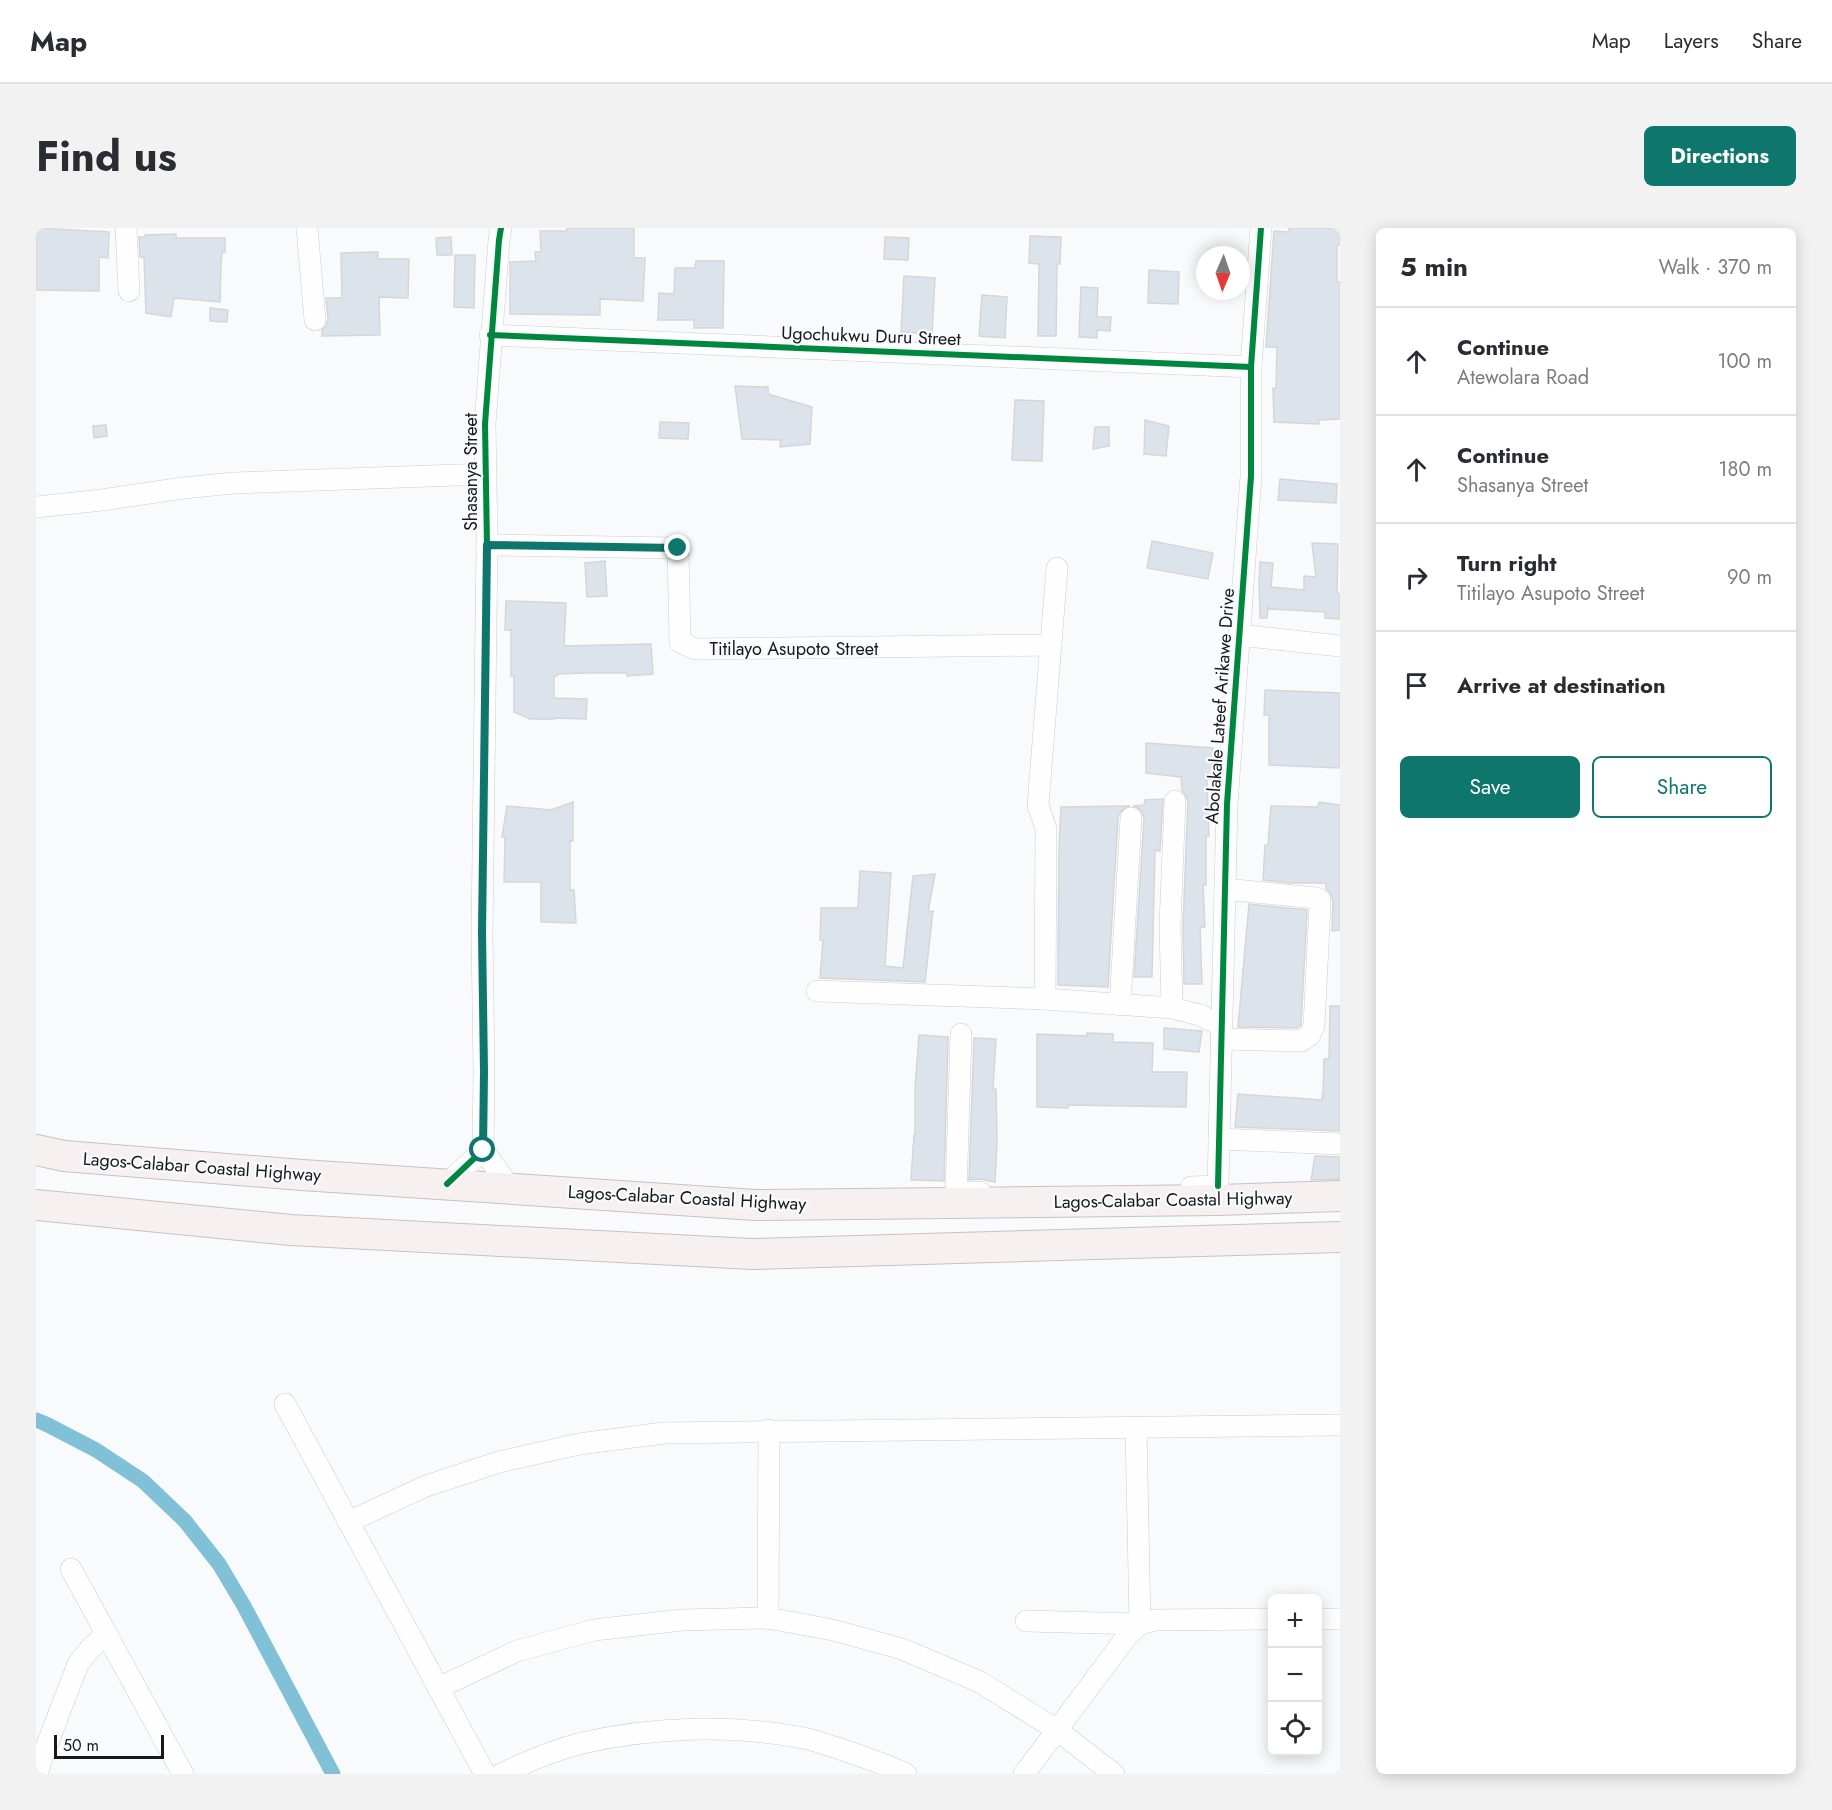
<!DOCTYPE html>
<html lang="en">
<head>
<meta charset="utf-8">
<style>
	body { margin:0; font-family:Jost,sans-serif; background:#f2f2f3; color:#2b2b33 }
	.controls { position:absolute; right:18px; bottom:18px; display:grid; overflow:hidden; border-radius:9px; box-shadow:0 3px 15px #0003 }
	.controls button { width:54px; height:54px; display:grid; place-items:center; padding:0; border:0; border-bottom:2px solid #e1e1e2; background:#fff; color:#2b2b33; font:30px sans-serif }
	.compass { position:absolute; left:1160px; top:18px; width:54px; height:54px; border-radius:50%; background:#fff; box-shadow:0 3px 15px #0003; rotate:182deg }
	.scale { position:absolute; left:18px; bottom:15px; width:110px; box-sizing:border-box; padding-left:6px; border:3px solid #171819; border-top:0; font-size:16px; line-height:21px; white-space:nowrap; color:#171819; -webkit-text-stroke:4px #f8fafd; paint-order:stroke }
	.stop { position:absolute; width:18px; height:18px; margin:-14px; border:4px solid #0f766e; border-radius:50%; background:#fff }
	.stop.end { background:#0f766e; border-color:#fff; box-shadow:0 2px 6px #0008 }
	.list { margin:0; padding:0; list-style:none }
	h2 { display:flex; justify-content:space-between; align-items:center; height:78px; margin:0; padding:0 24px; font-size:26px }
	h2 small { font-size:20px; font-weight:400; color:#7c7c81 }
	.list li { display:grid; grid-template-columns:39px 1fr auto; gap:18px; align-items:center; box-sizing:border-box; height:108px; padding:0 24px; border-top:2px solid #e1e1e2 }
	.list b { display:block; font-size:22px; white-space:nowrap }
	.list p { margin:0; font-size:20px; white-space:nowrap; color:#7c7c81 }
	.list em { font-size:20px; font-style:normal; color:#7c7c81 }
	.actions { display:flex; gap:12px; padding:18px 24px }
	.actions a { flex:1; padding:14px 0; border:2px solid #0f766e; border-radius:9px; text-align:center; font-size:21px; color:#0f766e }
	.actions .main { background:#0f766e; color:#fff }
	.icon { flex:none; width:33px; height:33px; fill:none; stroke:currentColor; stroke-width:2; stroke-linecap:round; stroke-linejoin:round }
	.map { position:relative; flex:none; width:1304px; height:1546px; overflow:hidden; border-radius:9px }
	header { display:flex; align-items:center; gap:36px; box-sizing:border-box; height:84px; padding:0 30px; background:#fff; border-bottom:2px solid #e1e1e2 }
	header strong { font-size:28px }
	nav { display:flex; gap:33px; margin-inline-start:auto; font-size:21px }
	.intro { display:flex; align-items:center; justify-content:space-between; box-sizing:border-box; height:144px; padding:0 36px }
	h1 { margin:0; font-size:42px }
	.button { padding:15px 27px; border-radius:9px; background:#0f766e; color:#fff; font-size:21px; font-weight:700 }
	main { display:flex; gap:36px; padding:0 36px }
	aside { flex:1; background:#fff; border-radius:9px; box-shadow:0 3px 15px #0003 }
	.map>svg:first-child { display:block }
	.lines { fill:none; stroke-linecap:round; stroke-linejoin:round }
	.canal { stroke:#81c1d8; stroke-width:15 }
	.building { fill:#dde3eb; stroke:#d5d6d8; stroke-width:1.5 }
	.minor-casing { stroke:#cccdcf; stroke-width:22 }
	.highway-casing { stroke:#c8c1c2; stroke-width:32 }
	.minor { stroke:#fefeff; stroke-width:21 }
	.highway { stroke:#f7f0f0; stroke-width:30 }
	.cycleway-casing { stroke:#f8fafd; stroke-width:10 }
	.cycleway { stroke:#00873e; stroke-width:6 }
	.route { stroke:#0f766e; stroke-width:8 }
	.labels { text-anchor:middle; stroke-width:4.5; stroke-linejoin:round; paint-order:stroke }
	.street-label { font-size:18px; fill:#171819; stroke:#f8fafd }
</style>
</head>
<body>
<header>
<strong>Map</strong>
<nav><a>Map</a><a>Layers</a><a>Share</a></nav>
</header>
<div class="intro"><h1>Find us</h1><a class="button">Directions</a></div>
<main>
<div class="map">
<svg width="1304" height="1546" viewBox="0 0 1304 1546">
	<rect width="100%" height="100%" fill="#f9fafc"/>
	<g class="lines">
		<path class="canal" d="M0 1192 10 1196 60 1222 107 1253 149 1293 183 1336 208 1378 297 1546"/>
	</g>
	<g class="building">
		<path d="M0 0 73 4 72 30 63 29V63L0 62Z"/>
		<path d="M531 0H598V30H609L607 73 564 71V87L474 86V34L500 33 499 24H505L504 3H531Z"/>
		<path d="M1253 0H1304V17H1301V54H1304V191L1283 192V196L1238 194 1237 160 1240 161 1241 119H1230L1238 3 1253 4Z"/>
		<path d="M140 6V10H189V24H186L185 37 184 74 138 70 135 89 110 85 108 29H104L103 9H109V7Z"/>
		<path d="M994 8 1025 9 1024 36H1021L1020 108H1002L1003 36 993 35Z"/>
		<path d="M415 9 416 27H401L400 10Z"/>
		<path d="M849 9 873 10 872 32 848 31Z"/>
		<path d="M342 24V31H373L372 70 343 69 344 107 286 108V102L290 98 292 91 290 70H306L305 25Z"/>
		<path d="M419 27H439L438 80 418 79Z"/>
		<path d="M660 33H688L687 100H658V92H622L623 65 638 66 639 40H659Z"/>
		<path d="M1113 42 1143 44 1142 76 1112 75Z"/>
		<path d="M868 48 899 50 896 106 865 104Z"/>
		<path d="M1045 59 1062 60 1061 89H1075L1074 103 1061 102V110L1043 109Z"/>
		<path d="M946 67 971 69 969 110 943 108Z"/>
		<path d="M174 80 192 82 191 94 174 93Z"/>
		<path d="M699 158 732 159V166L776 179 774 216 744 219 745 212 706 211Z"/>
		<path d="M979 172 1008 173 1006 233 976 232Z"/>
		<path d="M1109 192 1133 198 1130 228 1108 226Z"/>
		<path d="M624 194 653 195 652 211 623 210Z"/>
		<path d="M70 197 71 208 58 210 57 198Z"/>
		<path d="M1059 199H1073V218L1057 221Z"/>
		<path d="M1244 251 1301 256 1300 275 1242 272Z"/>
		<path d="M1116 313 1177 325 1172 351 1111 340Z"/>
		<path d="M1276 315 1302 316 1301 364 1304 367V391L1289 390V384L1233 381 1232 378 1231 390H1224L1223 354 1224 334 1237 335 1235 359 1268 362V348L1280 349Z"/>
		<path d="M569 333 571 368 551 369 549 335Z"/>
		<path d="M470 373 530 375 528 418 615 416 617 446 591 448V445H551L521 446V448H518V470L551 471 550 491 518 490V491H494L478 484V448H475V402H469Z"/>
		<path d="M1229 462 1304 465V540L1233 537V487H1228Z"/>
		<path d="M1110 515 1177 520 1175 552 1171 551 1173 608H1170V657H1167L1169 699 1164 700 1166 756H1148L1147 697 1152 574 1150 568 1146 562 1145 549 1110 545Z"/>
		<path d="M1127 571 1124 623 1119 622 1116 749H1098L1108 591 1106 584 1102 580 1097 578 1108 577 1109 572Z"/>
		<path d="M537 574V613H534V662H538L540 695 505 694V654H468L469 609H466L471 578 515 582Z"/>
		<path d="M1283 574 1304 577V702L1296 703 1297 672 1294 665 1290 661V655H1254L1227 652 1229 617H1232L1235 578 1282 579Z"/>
		<path d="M1094 578 1085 583 1082 589 1072 759 1022 757 1023 619 1025 579Z"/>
		<path d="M824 643 855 645 849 738 867 740 877 648 899 646 892 684 897 683 889 754 784 750 787 712H784L785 680H822Z"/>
		<path d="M1213 676 1271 682 1265 797 1261 800 1202 799Z"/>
		<path d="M1294 778H1304V903L1199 899 1202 866 1286 872V868L1287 869 1288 831H1293Z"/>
		<path d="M1128 800 1166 803 1163 824 1128 821Z"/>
		<path d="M1051 805 1077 806V814L1117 815 1116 844H1151L1150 879 1032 877V880L1001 879V806L1051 808Z"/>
		<path d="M883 807 912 809 908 953 875 952 878 907H879V860Z"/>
		<path d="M938 810 960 811 957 861H960L961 913 959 954 944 951 933 952Z"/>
		<path d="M1279 928 1304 929V951L1275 952Z"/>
	</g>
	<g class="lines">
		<g class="minor-casing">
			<g id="minor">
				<path d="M90 0 93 63"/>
				<path d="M271 0 279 92"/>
				<path d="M454 107 1215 139"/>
				<path d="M0 279 66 272 147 260 198 255 450 246"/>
				<path d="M451 317 642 320 644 414 659 421 1015 417"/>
				<path d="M1203 407 1304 418"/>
				<path d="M781 763 1009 771 1136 780 1164 787 1185 798"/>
				<path d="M1009 771 1010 601 1002 577 1021 340"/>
				<path d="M1084 777 1095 590"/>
				<path d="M1136 780 1134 697 1139 573"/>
				<path d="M925 806 920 965 944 964"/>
				<path d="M1185 811 1265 813 1274 807 1278 798 1284 677V672L1280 670 1189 661"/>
				<path d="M1183 911 1304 916"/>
				<path d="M447 922 475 961"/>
				<path d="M411 956 447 922 448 844 446 704 451 317 449 196 463 12 465 0"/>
				<path d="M1155 959 1182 958 1191 576 1215 248V139L1225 0"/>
				<path d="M249 1176 449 1546"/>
				<path d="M312 1294 390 1258 463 1234 543 1216 628 1205 1304 1197"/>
				<path d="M35 1341 147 1546"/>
				<path d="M732 1390 733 1202"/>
				<path d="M1282 1391H1304"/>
				<path d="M990 1393 1104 1396 1119 1392 1236 1391"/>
				<path d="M402 1460 481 1423 558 1402 646 1392 732 1390 797 1402 866 1421 944 1454 1021 1502 1078 1546"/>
				<path d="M1 1546 7 1527 42 1436 53 1422 70 1406"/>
				<path d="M465 1546C490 1534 518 1522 546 1515 617 1499 695 1496 767 1510 778 1512 788 1516 798 1519 822 1527 847 1535 870 1546"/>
				<path d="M988 1546 1092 1407 1104 1396 1100 1199"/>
			</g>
		</g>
		<g class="highway-casing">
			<g id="highway">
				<path d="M0 922 28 928 266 947 719 977 1182 972 1304 968"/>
				<path d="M0 977 255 1002 716 1026 1304 1009"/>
			</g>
		</g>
		<use href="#minor" class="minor"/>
		<use href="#highway" class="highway"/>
		<g class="cycleway-casing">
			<g id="cycleway">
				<path d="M454 107 1215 139"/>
				<path d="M411 956 447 922 448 844 446 704 451 317 449 196 463 12 465 0"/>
				<path d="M1182 958 1191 576 1215 248V139L1225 0"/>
			</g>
		</g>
		<use href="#cycleway" class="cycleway"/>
	</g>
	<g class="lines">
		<path class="route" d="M447 922 448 844 446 704 451 317 642 320"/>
	</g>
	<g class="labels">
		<g class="street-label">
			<text transform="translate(835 108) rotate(2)" y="6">Ugochukwu Duru Street</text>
			<text transform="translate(435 244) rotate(-90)" y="6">Shasanya Street</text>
			<text x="758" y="427">Titilayo Asupoto Street</text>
			<text transform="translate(1184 478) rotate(-86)" y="6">Abolakale Lateef Arikawe Drive</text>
			<text transform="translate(166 939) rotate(4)" y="6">Lagos-Calabar Coastal Highway</text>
			<text transform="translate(651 970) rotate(3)" y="6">Lagos-Calabar Coastal Highway</text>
			<text transform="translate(1137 972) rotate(-1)" y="6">Lagos-Calabar Coastal Highway</text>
		</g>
	</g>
</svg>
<div class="controls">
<button>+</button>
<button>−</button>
<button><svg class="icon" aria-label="locate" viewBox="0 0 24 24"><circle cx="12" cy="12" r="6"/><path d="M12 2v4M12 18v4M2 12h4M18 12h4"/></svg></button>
</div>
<svg class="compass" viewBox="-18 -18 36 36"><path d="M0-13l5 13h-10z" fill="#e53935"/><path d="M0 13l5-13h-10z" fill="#7c7c81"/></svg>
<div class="scale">50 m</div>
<div class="stop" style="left:447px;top:922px"></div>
<div class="stop end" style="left:642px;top:320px"></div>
</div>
<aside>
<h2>5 min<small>Walk · 370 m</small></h2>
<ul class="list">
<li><svg class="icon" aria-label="ahead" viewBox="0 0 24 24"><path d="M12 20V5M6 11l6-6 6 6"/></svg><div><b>Continue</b><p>Atewolara Road</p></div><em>100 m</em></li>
<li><svg class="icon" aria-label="ahead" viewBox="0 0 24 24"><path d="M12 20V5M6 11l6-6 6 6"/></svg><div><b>Continue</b><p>Shasanya Street</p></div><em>180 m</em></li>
<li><svg class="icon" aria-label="right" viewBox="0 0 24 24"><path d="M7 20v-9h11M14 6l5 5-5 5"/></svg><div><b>Turn right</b><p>Titilayo Asupoto Street</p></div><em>90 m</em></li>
<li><svg class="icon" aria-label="arrive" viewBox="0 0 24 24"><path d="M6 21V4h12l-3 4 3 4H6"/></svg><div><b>Arrive at destination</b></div></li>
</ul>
<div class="actions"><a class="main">Save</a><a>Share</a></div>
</aside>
</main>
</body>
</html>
